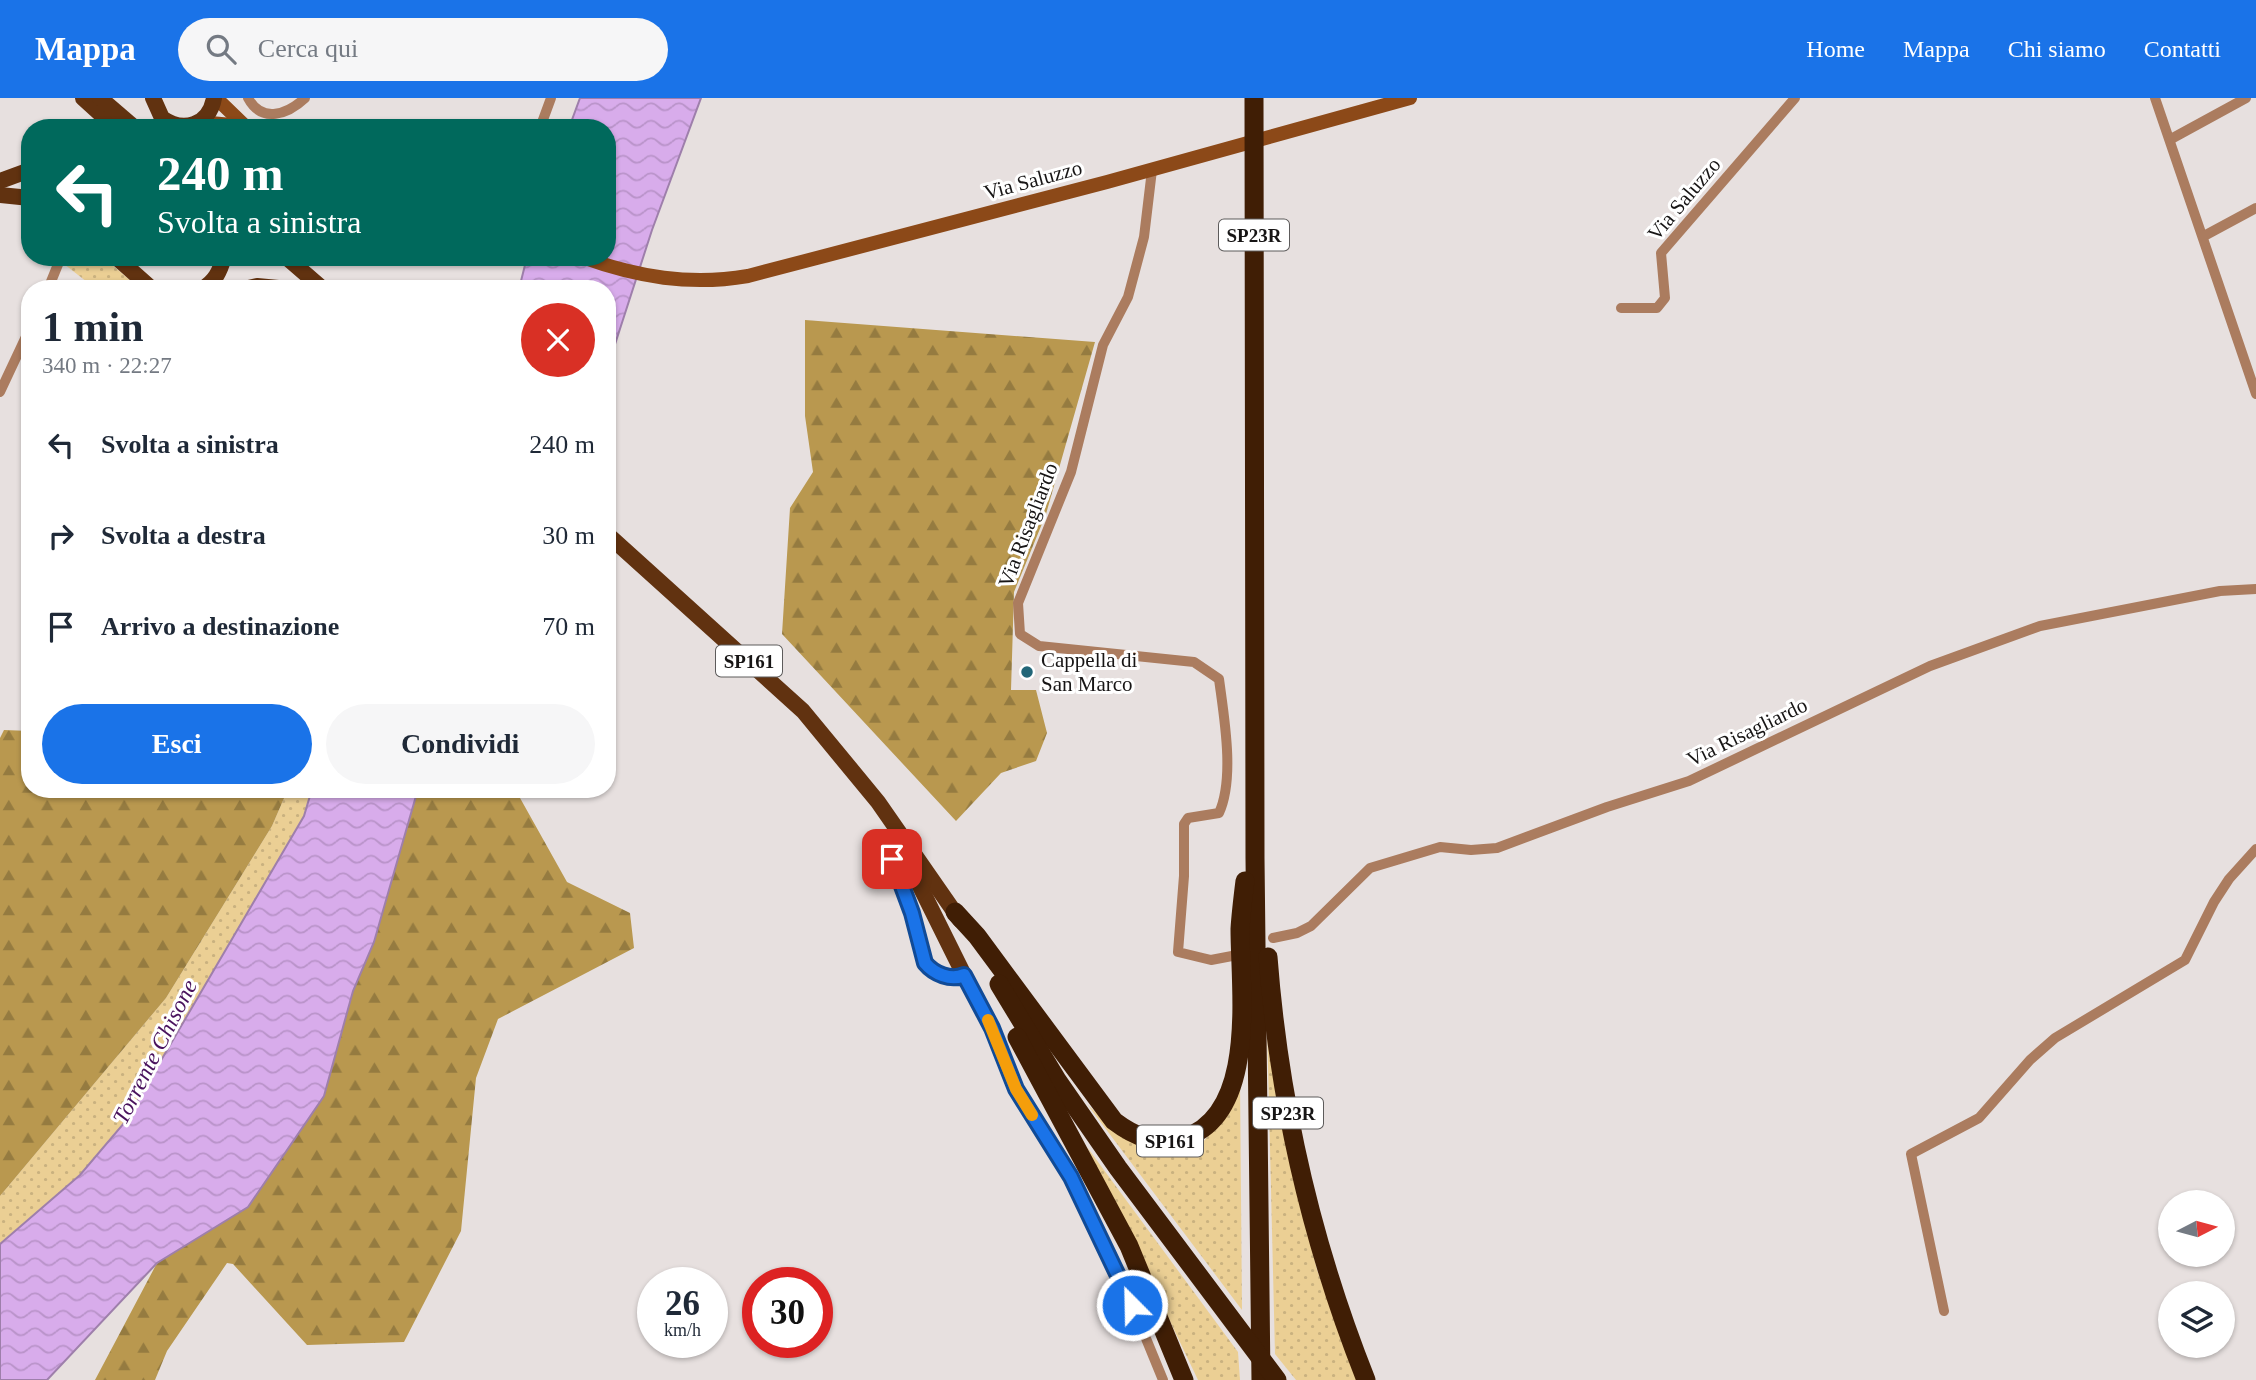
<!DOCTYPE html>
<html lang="it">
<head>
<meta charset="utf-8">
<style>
	body { margin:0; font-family:"Times New Roman",serif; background:#f6f6f7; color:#1f2937; height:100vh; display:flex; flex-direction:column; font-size:26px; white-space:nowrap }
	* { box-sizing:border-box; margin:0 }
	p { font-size:23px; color:#747a83 }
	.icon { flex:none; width:38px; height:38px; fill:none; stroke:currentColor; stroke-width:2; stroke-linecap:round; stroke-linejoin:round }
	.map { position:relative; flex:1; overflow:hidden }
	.sheet { position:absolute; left:21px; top:182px; width:595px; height:518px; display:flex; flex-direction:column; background:#fff; border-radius:28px; box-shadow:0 2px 5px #0004 }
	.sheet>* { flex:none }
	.top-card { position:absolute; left:21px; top:21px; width:595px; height:147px; border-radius:28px; box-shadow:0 2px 5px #0004; background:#00695c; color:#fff; overflow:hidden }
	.needle { width:46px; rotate:84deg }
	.buttons { position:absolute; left:2158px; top:1092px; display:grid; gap:14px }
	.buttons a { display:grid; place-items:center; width:77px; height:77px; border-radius:50%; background:#fff; box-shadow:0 2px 5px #0004; font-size:35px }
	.speed { position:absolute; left:637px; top:1169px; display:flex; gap:14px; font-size:35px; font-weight:700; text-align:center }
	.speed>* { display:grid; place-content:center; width:91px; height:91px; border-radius:50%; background:#fff; box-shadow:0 2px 5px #0004; line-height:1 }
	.speed small { font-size:18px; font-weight:400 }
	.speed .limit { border:10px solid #d22; background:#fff; color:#111 }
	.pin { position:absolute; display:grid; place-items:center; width:60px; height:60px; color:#fff; margin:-30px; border-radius:14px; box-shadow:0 4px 10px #0006 }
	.me { position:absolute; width:77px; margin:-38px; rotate:337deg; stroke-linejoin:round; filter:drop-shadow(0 0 5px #0008) }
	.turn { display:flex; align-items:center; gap:24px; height:147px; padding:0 21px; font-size:32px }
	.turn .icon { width:91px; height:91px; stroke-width:2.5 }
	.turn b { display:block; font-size:49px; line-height:60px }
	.round { display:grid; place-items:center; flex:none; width:74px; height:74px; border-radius:37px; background:#f6f6f7 }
	.headline { display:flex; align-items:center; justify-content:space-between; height:119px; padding:0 21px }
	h1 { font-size:42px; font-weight:700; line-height:52px }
	.primary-button { display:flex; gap:14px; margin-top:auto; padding:14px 21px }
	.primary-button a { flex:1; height:80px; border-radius:42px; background:#1a73e8; color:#fff; font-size:28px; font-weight:700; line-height:80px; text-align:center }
	.primary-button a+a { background:#f6f6f7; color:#1f2937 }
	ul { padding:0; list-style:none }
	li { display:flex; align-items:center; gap:21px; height:91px; padding:0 21px }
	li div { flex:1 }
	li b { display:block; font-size:26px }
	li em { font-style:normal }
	header { display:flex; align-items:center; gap:42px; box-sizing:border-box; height:98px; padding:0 35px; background:#1a73e8; color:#fff }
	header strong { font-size:33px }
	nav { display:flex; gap:38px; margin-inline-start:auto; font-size:24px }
	.search { width:490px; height:63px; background:#f6f6f7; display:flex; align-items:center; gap:18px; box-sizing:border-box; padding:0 24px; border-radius:38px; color:#747a83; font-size:26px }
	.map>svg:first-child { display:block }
	.grass { fill:url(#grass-dots) }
	.forest { fill:url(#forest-firs) }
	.water { fill:url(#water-waves); stroke:#9e7fab; stroke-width:2 }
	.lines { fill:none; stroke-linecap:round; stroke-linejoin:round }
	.street { stroke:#ab7c5f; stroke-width:10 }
	.secondary { stroke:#8c4918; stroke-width:14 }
	.primary { stroke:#613210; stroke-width:16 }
	.highway { stroke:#401e05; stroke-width:19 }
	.route-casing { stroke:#114b97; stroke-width:18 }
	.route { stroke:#1a73e8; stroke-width:12 }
	.slow { stroke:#f59e0b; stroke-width:12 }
	.poi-dot { fill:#226678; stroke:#fff; stroke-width:2.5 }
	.labels { text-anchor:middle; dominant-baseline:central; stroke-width:6; stroke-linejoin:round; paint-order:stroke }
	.shield { fill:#fff; stroke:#5d5b5b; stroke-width:2 }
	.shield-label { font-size:19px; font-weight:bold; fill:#171515 }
	.street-label { font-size:21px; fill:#171515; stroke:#fff }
	.poi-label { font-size:21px; fill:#171515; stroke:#fff; text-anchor:start }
	.water-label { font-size:23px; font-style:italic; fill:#49125d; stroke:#fff }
</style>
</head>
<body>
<header>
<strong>Mappa</strong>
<div class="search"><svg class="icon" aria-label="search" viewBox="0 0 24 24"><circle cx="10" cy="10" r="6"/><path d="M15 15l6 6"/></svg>Cerca qui</div>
<nav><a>Home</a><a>Mappa</a><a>Chi siamo</a><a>Contatti</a></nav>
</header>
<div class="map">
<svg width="2256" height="1282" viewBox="0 0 2256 1282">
	<defs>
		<pattern id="grass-dots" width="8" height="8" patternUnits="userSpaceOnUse" patternTransform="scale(1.75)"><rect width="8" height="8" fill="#ebcf94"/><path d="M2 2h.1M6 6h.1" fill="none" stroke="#c9b17f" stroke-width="1.8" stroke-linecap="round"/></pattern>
		<pattern id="forest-firs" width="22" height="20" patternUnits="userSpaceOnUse" patternTransform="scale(1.75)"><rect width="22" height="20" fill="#b9984f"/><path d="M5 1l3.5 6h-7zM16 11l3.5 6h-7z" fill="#957b40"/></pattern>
		<pattern id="water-waves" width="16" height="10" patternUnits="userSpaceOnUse" patternTransform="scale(1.75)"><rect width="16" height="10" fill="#d8aceb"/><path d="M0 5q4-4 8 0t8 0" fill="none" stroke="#b993c9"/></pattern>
	</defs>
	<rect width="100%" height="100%" fill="#e7e0df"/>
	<g class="grass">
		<polygon points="68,159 103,159 140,191 96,191 64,166"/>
		<polygon points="288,691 312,691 304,718 125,1024 80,1077 0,1146 0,1098 166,900 272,728"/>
		<polygon points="1267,927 1277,1005 1317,1172 1359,1282 1296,1282 1275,1256"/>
		<polygon points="1240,982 1242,1212 1087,1006 1118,1036 1164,1055 1203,1044 1225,1016"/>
		<polygon points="1087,1049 1238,1254 1240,1282 1198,1282"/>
	</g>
	<g class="forest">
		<polygon points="805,222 1095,244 1046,416 1014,494 1011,592 1036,592 1047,635 1036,663 1001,675 956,723 782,536 790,410 813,374 805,318"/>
		<polygon points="4,632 30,633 30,691 288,691 272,728 166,900 0,1098 0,640"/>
		<polygon points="418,691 515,691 567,784 630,815 634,850 498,921 476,980 461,1133 404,1244 307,1247 233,1166 227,1165 167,1253 155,1282 95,1282 157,1165 248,1109 353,893 374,844"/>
	</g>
	<g class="water">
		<polygon points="580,0 701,0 652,132 607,271 607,191 519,191 527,159 607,159 607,30 569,30"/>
		<polygon points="312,691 418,691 374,844 353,893 324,998 248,1109 157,1165 47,1282 0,1282 0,1146 80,1077 125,1024 304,718"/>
	</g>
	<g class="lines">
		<g class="street">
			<path d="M 248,0 C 262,26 288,16 305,0"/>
			<polyline points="2155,0 2256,296"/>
			<polyline points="540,30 551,0"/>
			<polyline points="2171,41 2246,0"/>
			<path d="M 1152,72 L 1144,139 L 1128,199 L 1103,247 L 1071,374 L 1018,505 L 1020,536 L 1039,548 L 1194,564 L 1219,581 C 1224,619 1235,680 1219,715 L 1188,720 L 1184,726 L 1184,778 L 1178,854 L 1211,862 L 1232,858"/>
			<polyline points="2204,138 2256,110"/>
			<polyline points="48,191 61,159"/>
			<polyline points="1621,210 1657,210 1665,200 1661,155 1795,0"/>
			<polyline points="0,294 30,230"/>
			<path d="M 892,761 L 912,815 L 924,865 C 934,876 951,883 964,877 L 992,930 L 1016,991 L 1071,1079 L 1122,1182 L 1163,1282"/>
			<polyline points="1273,840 1297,835 1311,828 1370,770 1440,749 1471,752 1497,750 1607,709 1689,683 1930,568 2040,528 2220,493 2256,491"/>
			<polyline points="1944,1213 1911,1056 1979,1020 2030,962 2055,940 2185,862 2214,804 2229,781 2256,751"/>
		</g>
		<g class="secondary">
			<polyline points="216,0 244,27"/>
			<polyline points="200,24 264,30"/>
			<path d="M 582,159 C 637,179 690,188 748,178 L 1107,84 L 1410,0"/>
		</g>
		<g class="primary">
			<polyline points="83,0 116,30"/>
			<polyline points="100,0 135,30"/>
			<path d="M 153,0 L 162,20 C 183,35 209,28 214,0"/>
			<polyline points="0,83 30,72"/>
			<polyline points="0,97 30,100"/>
			<polyline points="116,159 152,191"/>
			<polyline points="286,159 323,191"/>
			<path d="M 202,191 C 215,184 220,173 224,159"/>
			<polyline points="244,191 257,188 289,191"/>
			<polyline points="607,436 803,613 878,704 960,822"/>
			<polyline points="899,746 964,877"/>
		</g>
		<g class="highway">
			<polyline points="1254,0 1255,760 1261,1282"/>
			<path d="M 955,814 L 977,838 L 1114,1023 C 1135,1039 1157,1048 1184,1040 C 1258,1016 1240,892 1240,831 C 1241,815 1243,799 1245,783"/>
			<path d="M 1268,859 C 1279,1004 1312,1146 1366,1282"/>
			<polyline points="999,886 1057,982 1118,1070 1277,1282"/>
			<polyline points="1017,939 1129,1148 1184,1282"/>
		</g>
	</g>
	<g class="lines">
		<g class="route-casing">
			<path id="route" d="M 892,761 L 912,815 L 925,865 C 934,876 951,883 964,877 L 992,930 L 1016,991 L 1071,1079 L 1132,1207"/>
		</g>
		<use href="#route" class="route"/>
		<polyline class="slow" points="988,922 1016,991 1032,1017"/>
	</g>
	<circle class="poi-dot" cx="1027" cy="574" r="7"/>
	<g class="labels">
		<g class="shield">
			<rect x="1219" y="121.5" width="70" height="31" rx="5"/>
			<rect x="716" y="547.5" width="66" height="31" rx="5"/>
			<rect x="1253" y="999.5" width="70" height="31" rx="5"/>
			<rect x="1137" y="1027.5" width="66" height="31" rx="5"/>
		</g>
		<g class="shield-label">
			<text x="1254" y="137">SP23R</text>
			<text x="749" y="563">SP161</text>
			<text x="1288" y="1015">SP23R</text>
			<text x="1170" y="1043">SP161</text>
		</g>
		<g class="street-label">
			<text transform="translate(1033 82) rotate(-15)">Via Saluzzo</text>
			<text transform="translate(1684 101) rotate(-50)">Via Saluzzo</text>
			<text transform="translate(1028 427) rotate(-69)">Via Risagliardo</text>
			<text transform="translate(1747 634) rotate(-26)">Via Risagliardo</text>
		</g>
		<g class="poi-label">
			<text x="1041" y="562">Cappella di<tspan x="1041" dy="24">San Marco</tspan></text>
		</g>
		<g class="water-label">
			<text transform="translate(155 954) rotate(-63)">Torrente Chisone</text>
		</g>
	</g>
</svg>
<div class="buttons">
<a><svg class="needle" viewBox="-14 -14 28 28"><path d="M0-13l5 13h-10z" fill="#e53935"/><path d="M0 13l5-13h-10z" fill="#747a83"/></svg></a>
<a><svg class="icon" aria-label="layers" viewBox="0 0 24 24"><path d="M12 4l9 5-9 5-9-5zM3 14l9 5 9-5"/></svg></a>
</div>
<div class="speed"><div>26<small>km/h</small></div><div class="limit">30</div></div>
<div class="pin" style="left:892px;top:761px;background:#d93025"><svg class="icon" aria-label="arrive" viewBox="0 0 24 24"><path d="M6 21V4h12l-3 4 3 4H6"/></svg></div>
<svg class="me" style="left:1132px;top:1207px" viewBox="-20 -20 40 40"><circle r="17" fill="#1a73e8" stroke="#fff" stroke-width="3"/><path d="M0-11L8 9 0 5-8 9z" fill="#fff"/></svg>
<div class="top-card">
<div class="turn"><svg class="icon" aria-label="left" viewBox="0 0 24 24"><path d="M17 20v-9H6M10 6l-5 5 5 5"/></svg><div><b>240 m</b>Svolta a sinistra</div></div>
</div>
<section class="sheet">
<div class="headline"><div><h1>1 min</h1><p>340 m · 22:27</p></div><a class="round" style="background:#d93025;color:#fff"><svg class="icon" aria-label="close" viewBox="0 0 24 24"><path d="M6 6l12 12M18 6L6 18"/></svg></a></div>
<ul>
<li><svg class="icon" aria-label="left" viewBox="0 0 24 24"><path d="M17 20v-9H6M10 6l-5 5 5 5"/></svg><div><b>Svolta a sinistra</b></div><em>240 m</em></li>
<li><svg class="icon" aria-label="right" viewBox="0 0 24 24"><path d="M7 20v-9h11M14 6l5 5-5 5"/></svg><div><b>Svolta a destra</b></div><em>30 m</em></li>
<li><svg class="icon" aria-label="arrive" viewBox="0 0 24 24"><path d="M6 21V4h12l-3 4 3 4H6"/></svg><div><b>Arrivo a destinazione</b></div><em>70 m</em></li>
</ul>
<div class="primary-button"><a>Esci</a><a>Condividi</a></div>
</section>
</div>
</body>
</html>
